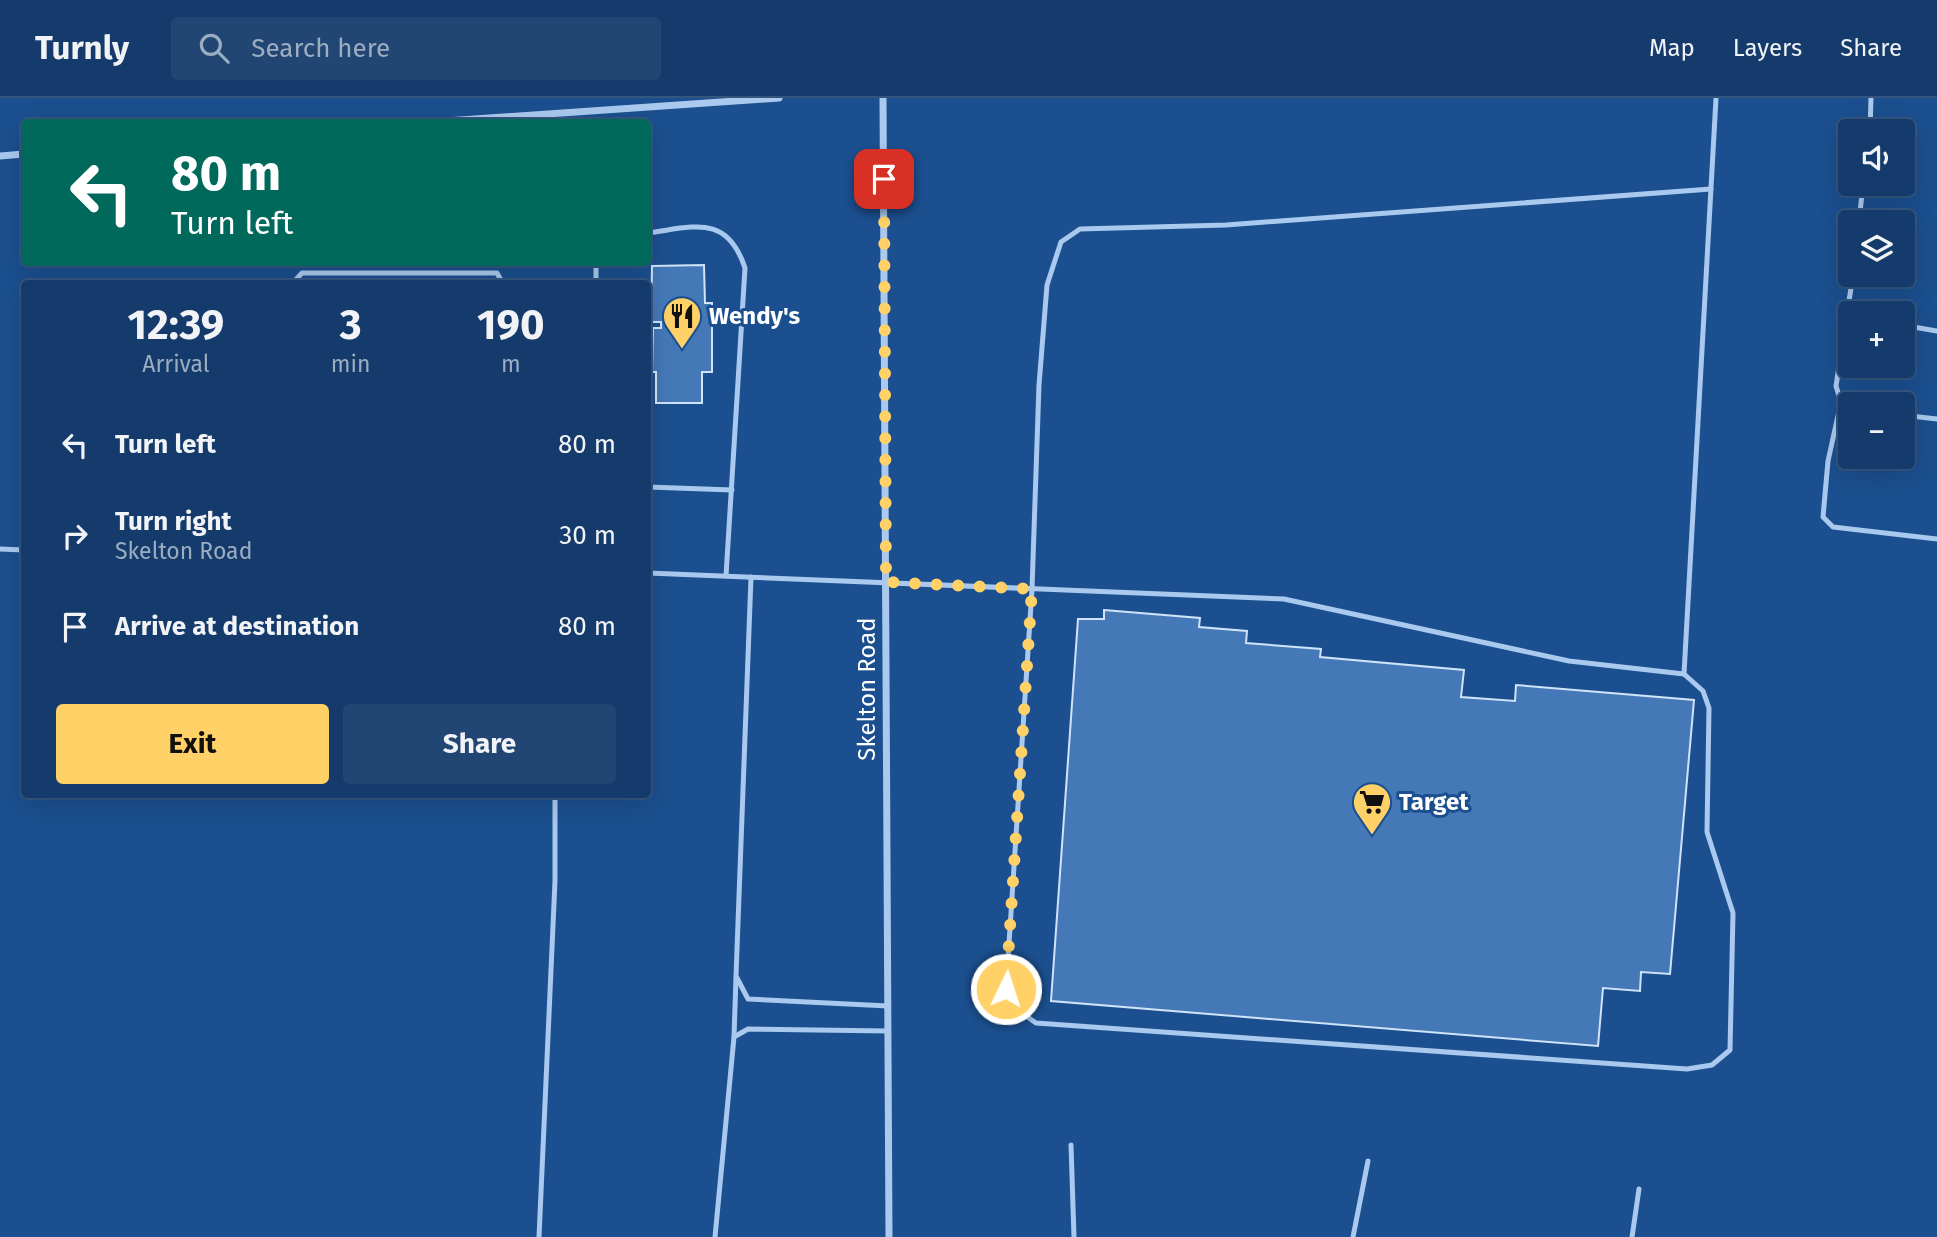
<!DOCTYPE html>
<html lang="en">
<head>
<meta charset="utf-8">
<style>
	body { margin:0; font-family:"Fira Sans",sans-serif; background:#214673; color:#f1f3f6; height:100vh; display:flex; flex-direction:column; font-size:26px; white-space:nowrap }
	* { box-sizing:border-box; margin:0 }
	p { font-size:23px; color:#9dadc1 }
	.icon { flex:none; width:38px; height:38px; fill:none; stroke:currentColor; stroke-width:2; stroke-linecap:round; stroke-linejoin:round }
	.map { position:relative; flex:1; overflow:hidden }
	.sheet { position:absolute; left:21px; top:182px; width:630px; height:518px; display:flex; flex-direction:column; background:#143b6b; border-radius:7px; box-shadow:0 7px 28px #0002,0 0 0 2px #33557e }
	.sheet>* { flex:none }
	.hud { position:absolute; left:21px; top:21px; width:630px; height:147px; border-radius:7px; box-shadow:0 7px 28px #0002,0 0 0 2px #33557e; background:#00695c; color:#fff; overflow:hidden }
	.controls { position:absolute; left:1838px; top:21px; display:grid; gap:14px }
	.controls a { display:grid; place-items:center; width:77px; height:77px; border-radius:7px; background:#143b6b; box-shadow:0 7px 28px #0002,0 0 0 2px #33557e; font-size:35px }
	.pin { position:absolute; display:grid; place-items:center; width:60px; height:60px; color:#fff; margin:-30px; border-radius:14px; box-shadow:0 4px 10px #0006 }
	.me { position:absolute; width:77px; margin:-38px; rotate:4deg; stroke-linejoin:round; filter:drop-shadow(0 0 5px #0008) }
	.turn { display:flex; align-items:center; gap:24px; height:147px; padding:0 35px; font-size:32px }
	.turn .icon { width:91px; height:91px; stroke-width:2.5 }
	.turn b { display:block; font-size:49px; line-height:60px }
	.eta { display:flex; justify-content:space-evenly; align-items:center; height:119px; text-align:center }
	.eta b { font-size:42px; font-weight:700; line-height:49px }
	.button { display:flex; gap:14px; margin-top:auto; padding:14px 35px }
	.button a { flex:1; height:80px; border-radius:7px; background:#ffd166; color:#111; font-size:28px; font-weight:700; line-height:80px; text-align:center }
	.button a+a { background:#214673; color:#f1f3f6 }
	ul { padding:0; list-style:none }
	li { display:flex; align-items:center; gap:21px; height:91px; padding:0 35px }
	li div { flex:1 }
	li b { display:block; font-size:26px }
	li em { font-style:normal }
	header { display:flex; align-items:center; gap:42px; box-sizing:border-box; height:98px; padding:0 35px; background:#143b6b; border-bottom:2px solid #33557e }
	header strong { font-size:33px }
	nav { display:flex; gap:38px; margin-inline-start:auto; font-size:24px }
	.search { width:490px; height:63px; background:#214673; display:flex; align-items:center; gap:18px; box-sizing:border-box; padding:0 24px; border-radius:7px; color:#9dadc1; font-size:26px }
	.map>svg:first-child { display:block }
	.building { fill:#4478b7; stroke:#cfe3fa; stroke-width:2 }
	.lines { fill:none; stroke-linecap:round; stroke-linejoin:round }
	.lane { stroke:#a9c9ee; stroke-width:5 }
	.street { stroke:#a9c9ee; stroke-width:7 }
	.route { stroke:#ffd166; stroke-width:12; stroke-dasharray:0 21.6 }
	.labels { text-anchor:middle; dominant-baseline:central; stroke-width:6; stroke-linejoin:round; paint-order:stroke }
	.poi-label { font-size:24px; font-weight:bold; fill:#fff; stroke:#1b4f8f; text-anchor:start }
	.street-label { font-size:24px; fill:#fff; stroke:#1b4f8f }
</style>
</head>
<body>
<header>
<strong>Turnly</strong>
<div class="search"><svg class="icon" aria-label="search" viewBox="0 0 24 24"><circle cx="10" cy="10" r="6"/><path d="M15 15l6 6"/></svg>Search here</div>
<nav><a>Map</a><a>Layers</a><a>Share</a></nav>
</header>
<div class="map">
<svg width="1937" height="1139" viewBox="0 0 1937 1139">
	<rect width="100%" height="100%" fill="#1b4f8f"/>
	<g class="building">
		<polygon points="704,167 705,205 712,205 712,274 702,274 702,305 656,305 656,274 652,274 653,230 661,230 661,224 651,224 652,168"/>
		<polygon points="1104,512 1200,520 1199,529 1247,533 1246,545 1321,551 1320,559 1464,572 1461,599 1515,603 1516,587 1694,602 1670,876 1641,874 1640,893 1603,890 1598,948 1051,903 1078,521 1104,521"/>
	</g>
	<g class="lines">
		<g class="lane">
			<polyline points="1870,33 1871,0"/>
			<polyline points="1859,124 1863,86"/>
			<path d="M 648,135 C 693,129 727,115 745,170 L 726,478"/>
			<polyline points="292,186 302,175 497,175 503,186"/>
			<polyline points="596,186 596,164"/>
			<polyline points="1902,227 1937,233"/>
			<polyline points="1841,304 1828,363 1823,419 1833,429 1937,441"/>
			<polyline points="1850,308 1841,304 1836,288 1853,177"/>
			<polyline points="1902,317 1937,321"/>
			<polyline points="648,389 732,392"/>
			<polyline points="0,451 24,452"/>
			<polyline points="648,475 1284,501 1569,563 1684,576 1716,0"/>
			<polyline points="751,479 736,878 748,901 888,908"/>
			<polyline points="1684,576 1703,593 1709,610 1707,734 1733,815 1730,952 1712,967 1687,971 1036,925 1016,911 1006,892 1032,491 1039,287 1047,187 1061,144 1080,131 1226,127 1711,91"/>
			<polyline points="734,939 736,879"/>
			<polyline points="1071,1047 1074,1139"/>
			<polyline points="539,1139 555,783 555,696"/>
			<polyline points="715,1139 734,939 748,931 888,933"/>
			<polyline points="1353,1139 1368,1063"/>
			<polyline points="1632,1139 1639,1091"/>
		</g>
		<g class="street">
			<polyline points="883,0 889,1139"/>
			<polyline points="432,24 779,0"/>
			<polyline points="0,58 24,56"/>
		</g>
	</g>
	<g class="lines">
		<polyline class="route" points="884,81 886,484 1032,491 1006,891"/>
	</g>
	<defs>
		<g id="restaurant-pin" transform="scale(2.0125)"><path d="M0 17L-7.5 6A9.5 9.5 0 1 1 7.5 6Z" fill="#ffd166" stroke="#1b4f8f"/><path d="M-5-6h1v4h1v-4h1v4h1v-4h1v5L-1.5 .5V6h-2V.5L-5-1ZM5-6V6H3V1.5H1.5Q1.5-4 5-6Z" fill="#111"/></g>
		<g id="supermarket-pin" transform="scale(2.0125)"><path d="M0 17L-7.5 6A9.5 9.5 0 1 1 7.5 6Z" fill="#ffd166" stroke="#1b4f8f"/><path d="M-6-5.5h2.5l.6 2H6L4.5 2H-2.5L-4.4-4H-6ZM-1.5 3.2a1.3 1.3 0 1 0 .1 0ZM3 3.2a1.3 1.3 0 1 0 .1 0Z" fill="#111"/></g>
	</defs>
	<g fill-rule="evenodd">
		<use href="#restaurant-pin" x="682" y="218"/>
		<use href="#supermarket-pin" x="1372" y="704"/>
	</g>
	<g class="labels">
		<g class="poi-label">
			<text x="709" y="218">Wendy's</text>
			<text x="1399" y="704">Target</text>
		</g>
		<g class="street-label">
			<text transform="translate(867 591) rotate(-90)">Skelton Road</text>
		</g>
	</g>
</svg>
<div class="controls">
<a><svg class="icon" aria-label="sound" viewBox="0 0 24 24"><path d="M4 9h4l5-4v14l-5-4H4zM17 9q2 3 0 6"/></svg></a>
<a><svg class="icon" aria-label="layers" viewBox="0 0 24 24"><path d="M12 4l9 5-9 5-9-5zM3 14l9 5 9-5"/></svg></a>
<a>+</a>
<a>−</a>
</div>
<div class="pin" style="left:884px;top:81px;background:#d93025"><svg class="icon" aria-label="arrive" viewBox="0 0 24 24"><path d="M6 21V4h12l-3 4 3 4H6"/></svg></div>
<svg class="me" style="left:1006px;top:891px" viewBox="-20 -20 40 40"><circle r="17" fill="#ffd166" stroke="#fff" stroke-width="3"/><path d="M0-11L8 9 0 5-8 9z" fill="#fff"/></svg>
<div class="hud">
<div class="turn"><svg class="icon" aria-label="left" viewBox="0 0 24 24"><path d="M17 20v-9H6M10 6l-5 5 5 5"/></svg><div><b>80 m</b>Turn left</div></div>
</div>
<section class="sheet">
<div class="eta">
<div><b>12:39</b><p>Arrival</p></div>
<div><b>3</b><p>min</p></div>
<div><b>190</b><p>m</p></div>
</div>
<ul>
<li><svg class="icon" aria-label="left" viewBox="0 0 24 24"><path d="M17 20v-9H6M10 6l-5 5 5 5"/></svg><div><b>Turn left</b></div><em>80 m</em></li>
<li><svg class="icon" aria-label="right" viewBox="0 0 24 24"><path d="M7 20v-9h11M14 6l5 5-5 5"/></svg><div><b>Turn right</b><p>Skelton Road</p></div><em>30 m</em></li>
<li><svg class="icon" aria-label="arrive" viewBox="0 0 24 24"><path d="M6 21V4h12l-3 4 3 4H6"/></svg><div><b>Arrive at destination</b></div><em>80 m</em></li>
</ul>
<div class="button"><a>Exit</a><a>Share</a></div>
</section>
</div>
</body>
</html>
